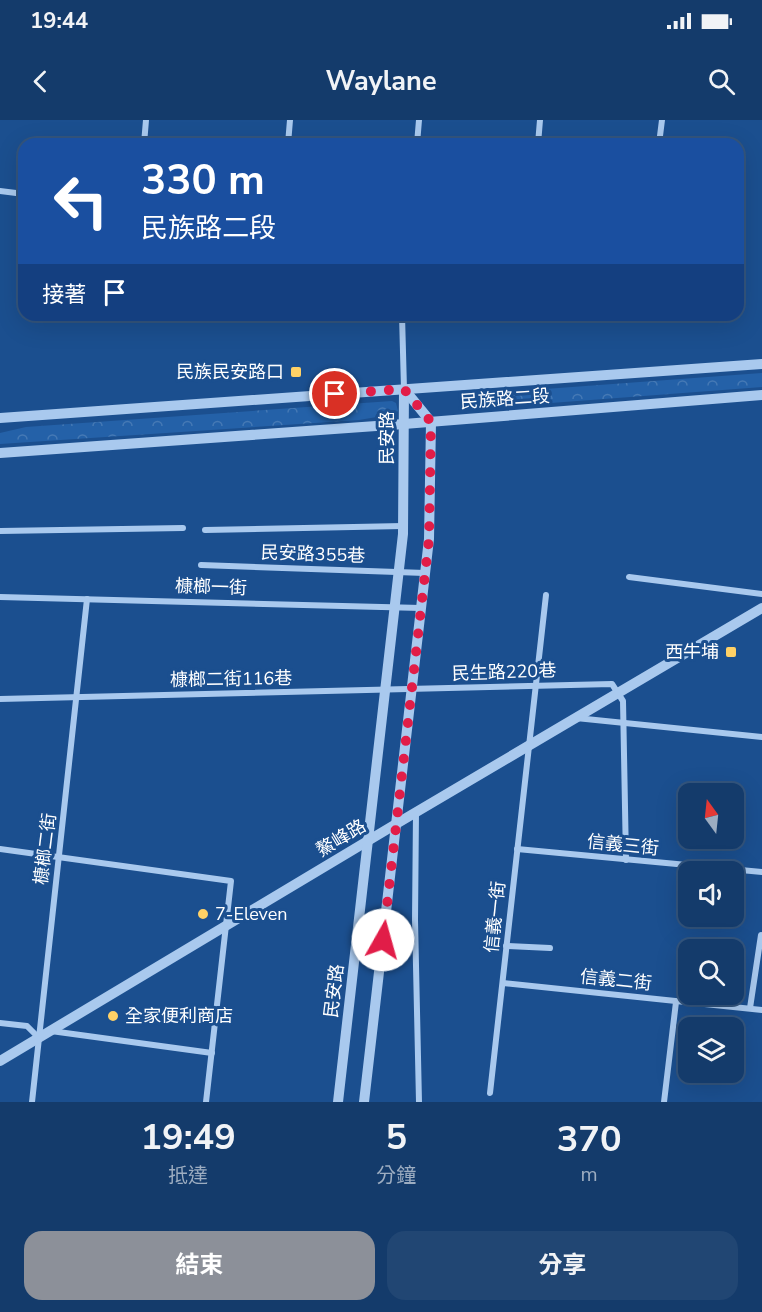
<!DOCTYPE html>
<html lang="zh-TW">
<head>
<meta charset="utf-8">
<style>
	body { margin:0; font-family:"Nunito Sans","Noto Sans TC",sans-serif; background:#214673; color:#f1f3f6; height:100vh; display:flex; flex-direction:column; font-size:22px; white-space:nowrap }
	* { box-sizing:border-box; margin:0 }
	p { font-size:20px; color:#9dadc1 }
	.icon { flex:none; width:33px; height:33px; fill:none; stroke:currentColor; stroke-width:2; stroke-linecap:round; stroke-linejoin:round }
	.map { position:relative; height:982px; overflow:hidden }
	.details { display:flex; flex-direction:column; background:#143b6b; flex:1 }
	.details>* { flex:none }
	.top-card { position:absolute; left:18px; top:18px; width:726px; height:183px; border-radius:18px; box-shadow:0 6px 24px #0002,0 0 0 2px #33557e; background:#1a4fa0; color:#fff; overflow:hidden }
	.needle { width:39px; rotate:345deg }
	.controls { position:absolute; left:678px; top:663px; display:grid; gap:12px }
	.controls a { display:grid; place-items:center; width:66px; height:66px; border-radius:12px; background:#143b6b; box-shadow:0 6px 24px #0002,0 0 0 2px #33557e; font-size:30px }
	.pin { position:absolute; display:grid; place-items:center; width:51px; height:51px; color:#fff; margin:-26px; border:3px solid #fff; border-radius:50%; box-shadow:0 2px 6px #0007 }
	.me { position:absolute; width:66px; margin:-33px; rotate:7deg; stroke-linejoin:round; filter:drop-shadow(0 0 4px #0008) }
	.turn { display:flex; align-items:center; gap:21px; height:126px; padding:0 24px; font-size:27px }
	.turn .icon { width:78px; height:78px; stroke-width:2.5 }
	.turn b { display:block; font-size:42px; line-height:51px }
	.then { display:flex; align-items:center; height:57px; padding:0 24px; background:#0003; gap:12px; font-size:22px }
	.eta { display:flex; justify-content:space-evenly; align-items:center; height:102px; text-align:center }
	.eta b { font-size:36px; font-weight:700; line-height:42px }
	.action { display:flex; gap:12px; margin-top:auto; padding:12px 24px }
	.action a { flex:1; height:69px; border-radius:18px; background:#8c9099; color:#fff; font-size:24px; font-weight:700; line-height:69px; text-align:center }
	.action a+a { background:#214673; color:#f1f3f6 }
	.status { display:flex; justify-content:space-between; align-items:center; height:42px; padding:0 30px; background:#143b6b; direction:ltr }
	.status svg { height:16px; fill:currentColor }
	header { display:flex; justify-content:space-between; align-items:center; height:78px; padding:0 24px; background:#143b6b; font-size:27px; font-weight:700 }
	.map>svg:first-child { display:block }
	.forest { fill:url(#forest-crowns) }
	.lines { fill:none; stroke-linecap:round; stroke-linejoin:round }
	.minor { stroke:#a9c9ee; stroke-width:6 }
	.tertiary { stroke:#a9c9ee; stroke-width:10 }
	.route { stroke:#e11d48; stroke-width:10; stroke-dasharray:0 18 }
	.poi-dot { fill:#ffd166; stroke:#1b4f8f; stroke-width:2 }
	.labels { text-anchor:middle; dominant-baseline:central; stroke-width:6; stroke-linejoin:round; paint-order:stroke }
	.poi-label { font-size:18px; fill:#fff; stroke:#1b4f8f; text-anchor:end }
	.street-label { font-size:18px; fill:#fff; stroke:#1b4f8f }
</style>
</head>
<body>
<div class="status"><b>19:44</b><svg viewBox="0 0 49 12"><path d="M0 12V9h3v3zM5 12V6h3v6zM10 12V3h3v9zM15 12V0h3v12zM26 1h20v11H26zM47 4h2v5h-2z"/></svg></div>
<header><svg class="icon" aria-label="back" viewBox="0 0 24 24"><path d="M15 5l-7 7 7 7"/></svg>Waylane<svg class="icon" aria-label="search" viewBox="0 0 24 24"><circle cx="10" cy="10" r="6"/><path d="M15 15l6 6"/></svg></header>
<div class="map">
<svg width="762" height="982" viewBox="0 0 762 982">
	<defs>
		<pattern id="forest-crowns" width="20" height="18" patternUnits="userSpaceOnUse" patternTransform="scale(1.5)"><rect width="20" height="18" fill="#2461a8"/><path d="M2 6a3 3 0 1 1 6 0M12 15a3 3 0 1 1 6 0" fill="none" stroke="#4579b5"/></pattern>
	</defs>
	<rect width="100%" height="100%" fill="#1b4f8f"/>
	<g class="forest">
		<polygon points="762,253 762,267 473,289 468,288 463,284 463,279 469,275 479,274"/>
		<polygon points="392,281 396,283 398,291 394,294 359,300 0,324 0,313 26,307"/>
	</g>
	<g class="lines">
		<g class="minor">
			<polyline points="144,24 146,0"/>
			<polyline points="288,24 290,0"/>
			<polyline points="417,24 419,0"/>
			<polyline points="538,24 540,0"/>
			<polyline points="659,24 662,0"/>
			<polyline points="0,71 24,74"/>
			<polyline points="402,195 404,269"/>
			<polyline points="205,410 403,406"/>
			<polyline points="0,411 183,408"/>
			<polyline points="201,445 425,453"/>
			<polyline points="629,457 762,474"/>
			<polyline points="0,477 421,488"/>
			<polyline points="0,579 612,564 623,581 626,740"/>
			<polyline points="576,598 762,617"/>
			<polyline points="416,692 415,800 419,982"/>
			<polyline points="0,729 231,761 206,982"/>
			<polyline points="517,729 762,752"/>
			<polyline points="506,826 550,828"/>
			<polyline points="503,863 762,890"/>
			<polyline points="750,888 761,815"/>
			<polyline points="0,903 27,906 39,918"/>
			<polyline points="51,911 212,933"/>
			<polyline points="490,973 546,475"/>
			<polyline points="32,982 87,479"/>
			<polyline points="664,982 676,882"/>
		</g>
		<g class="tertiary">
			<polyline points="0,298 762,244"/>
			<polyline points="0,333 404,304 762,275"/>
			<polyline points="0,941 396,704 762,488"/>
			<polyline points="338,982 403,414 404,269"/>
			<polyline points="364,982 429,419 431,302 404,269"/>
		</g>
	</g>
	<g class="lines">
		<polyline class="route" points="335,274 404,269 431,302 429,419 383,820"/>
	</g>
	<g class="poi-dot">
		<rect x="290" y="246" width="12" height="12" rx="3"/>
		<rect x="725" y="526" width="12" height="12" rx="3"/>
		<circle cx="203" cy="794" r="6"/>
		<circle cx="113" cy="896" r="6"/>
	</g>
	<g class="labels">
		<g class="poi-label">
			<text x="284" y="252">民族民安路口</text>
			<text x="719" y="532">西牛埔</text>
			<text x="215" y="794" text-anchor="start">7-Eleven</text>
			<text x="125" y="896" text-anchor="start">全家便利商店</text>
		</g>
		<g class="street-label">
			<text transform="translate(505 279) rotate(-4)">民族路二段</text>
			<text transform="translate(387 318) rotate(-90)">民安路</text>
			<text transform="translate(313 434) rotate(2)">民安路355巷</text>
			<text transform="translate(211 467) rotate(2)">槺榔一街</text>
			<text transform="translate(504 552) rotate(-2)">民生路220巷</text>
			<text transform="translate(231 559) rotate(-1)">槺榔二街116巷</text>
			<text transform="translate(341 718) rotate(-31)">鰲峰路</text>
			<text transform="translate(623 725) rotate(6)">信義三街</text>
			<text transform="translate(45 729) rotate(-83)">槺榔二街</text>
			<text transform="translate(495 797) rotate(-84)">信義一街</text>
			<text transform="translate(616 860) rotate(6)">信義二街</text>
			<text transform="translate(334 871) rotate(-83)">民安路</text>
		</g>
	</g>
</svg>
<div class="controls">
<a><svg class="needle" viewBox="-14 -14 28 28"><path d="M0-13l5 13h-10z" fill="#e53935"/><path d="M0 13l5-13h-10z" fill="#9dadc1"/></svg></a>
<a><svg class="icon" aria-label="sound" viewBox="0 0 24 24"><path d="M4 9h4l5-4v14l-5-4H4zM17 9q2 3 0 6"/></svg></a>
<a><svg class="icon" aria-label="search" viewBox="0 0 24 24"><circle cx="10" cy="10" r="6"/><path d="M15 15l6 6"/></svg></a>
<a><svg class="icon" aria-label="layers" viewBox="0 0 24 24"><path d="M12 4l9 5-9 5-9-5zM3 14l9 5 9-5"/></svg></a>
</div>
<div class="pin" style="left:335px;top:274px;background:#d93025"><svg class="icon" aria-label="arrive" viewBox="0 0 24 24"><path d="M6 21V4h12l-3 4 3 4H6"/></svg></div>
<svg class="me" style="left:383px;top:820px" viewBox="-20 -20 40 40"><circle r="19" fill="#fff"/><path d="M0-13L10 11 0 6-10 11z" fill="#e11d48"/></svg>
<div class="top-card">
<div class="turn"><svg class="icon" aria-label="left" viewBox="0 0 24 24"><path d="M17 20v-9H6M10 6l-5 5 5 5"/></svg><div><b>330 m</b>民族路二段</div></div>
<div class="then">接著<svg class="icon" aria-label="arrive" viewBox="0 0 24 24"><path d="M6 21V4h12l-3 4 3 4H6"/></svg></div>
</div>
</div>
<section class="details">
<div class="eta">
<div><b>19:49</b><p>抵達</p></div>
<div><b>5</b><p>分鐘</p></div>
<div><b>370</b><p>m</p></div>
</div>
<div class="action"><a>結束</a><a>分享</a></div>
</section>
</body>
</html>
